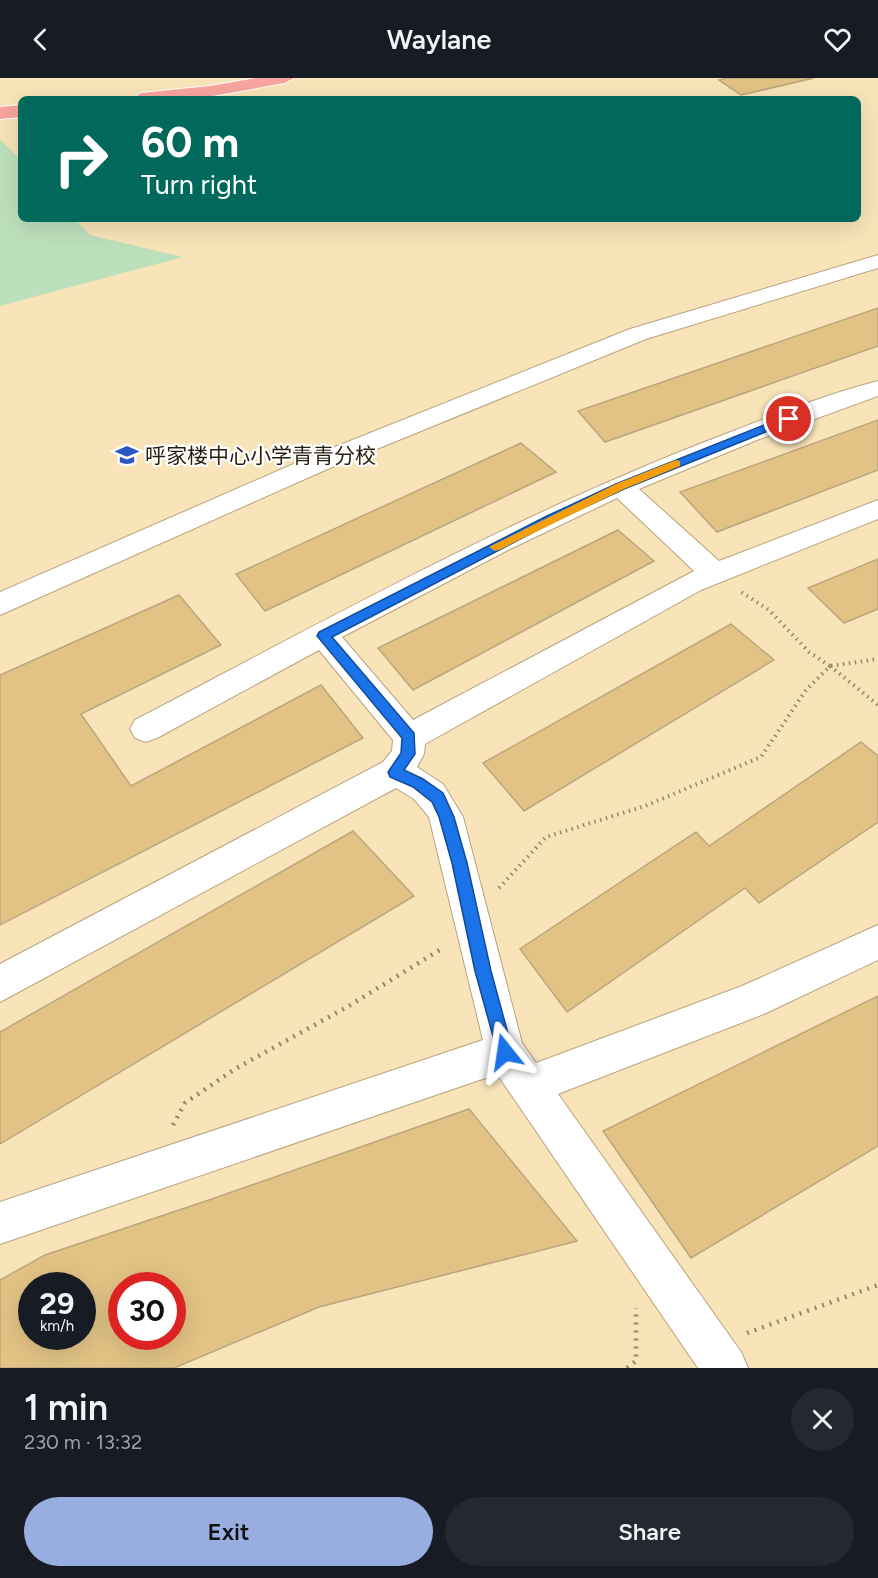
<!DOCTYPE html>
<html lang="en">
<head>
<meta charset="utf-8">
<style>
	body { margin:0; font-family:Figtree,"Noto Sans SC",sans-serif; background:#242831; color:#f1f3f6; height:100vh; display:flex; flex-direction:column; font-size:22px; white-space:nowrap }
	* { box-sizing:border-box; margin:0 }
	p { font-size:20px; color:#9ea1a6 }
	.icon { flex:none; width:33px; height:33px; fill:none; stroke:currentColor; stroke-width:2; stroke-linecap:round; stroke-linejoin:round }
	.map { position:relative; height:1290px; overflow:hidden }
	.panel { display:flex; flex-direction:column; background:#171b24; flex:1 }
	.panel>* { flex:none }
	.top-card { position:absolute; left:18px; top:18px; width:843px; height:126px; border-radius:9px; box-shadow:0 6px 24px #0002; background:#00695c; color:#fff; overflow:hidden }
	.speed { position:absolute; left:18px; top:1194px; display:flex; gap:12px; font-size:30px; font-weight:700; text-align:center }
	.speed>* { display:grid; place-content:center; width:78px; height:78px; border-radius:50%; background:#171b24; box-shadow:0 6px 24px #0002; line-height:1 }
	.speed small { font-size:15px; font-weight:400 }
	.speed .limit { border:9px solid #d22; background:#fff; color:#111 }
	.pin { position:absolute; display:grid; place-items:center; width:51px; height:51px; color:#fff; margin:-26px; border:3px solid #fff; border-radius:50%; box-shadow:0 2px 6px #0007 }
	.me { position:absolute; width:66px; margin:-33px; rotate:345deg; stroke-linejoin:round; filter:drop-shadow(0 0 4px #0008) }
	.turn { display:flex; align-items:center; gap:21px; height:126px; padding:0 24px; font-size:27px }
	.turn .icon { width:78px; height:78px; stroke-width:2.5 }
	.turn b { display:block; font-size:42px; line-height:51px }
	.round { display:grid; place-items:center; flex:none; width:63px; height:63px; border-radius:32px; background:#242831 }
	.head { display:flex; align-items:center; justify-content:space-between; height:102px; padding:0 24px }
	h1 { font-size:36px; font-weight:600; line-height:45px }
	.action { display:flex; gap:12px; margin-top:auto; padding:12px 24px }
	.action a { flex:1; height:69px; border-radius:36px; background:#98ade0; color:#111; font-size:24px; font-weight:600; line-height:69px; text-align:center }
	.action a+a { background:#242831; color:#f1f3f6 }
	header { display:flex; justify-content:space-between; align-items:center; height:78px; padding:0 24px; background:#171b24; font-size:27px; font-weight:600 }
	.map>svg:first-child { display:block }
	.green { fill:#bde0bc }
	.building { fill:#e2c385; stroke:#baa67d; stroke-width:1.5; fill-rule:evenodd }
	.lines { fill:none; stroke-linecap:round; stroke-linejoin:round }
	.minor-casing { stroke:#b8a37a; stroke-width:2 }
	.motorway-casing { stroke:#fff; stroke-width:2 }
	.path-far1 { stroke:#958668; stroke-width:4; stroke-dasharray:1.5 4.5; stroke-linecap:butt }
	.path { stroke:#958668; stroke-width:4.5; stroke-dasharray:2 6; stroke-linecap:butt }
	.minor { fill:#fff; fill-rule:evenodd }
	.motorway { fill:#f8a59f; fill-rule:evenodd }
	.route { fill:#1a73e8; stroke:#114b97; stroke-width:1.5 }
	.slow { fill:#f59e0b }
	.labels { text-anchor:middle; dominant-baseline:central; stroke-width:4.5; stroke-linejoin:round; paint-order:stroke }
	.poi-label { font-size:21px; fill:#251d0d; stroke:#fff; text-anchor:start }
</style>
</head>
<body>
<header><svg class="icon" aria-label="back" viewBox="0 0 24 24"><path d="M15 5l-7 7 7 7"/></svg>Waylane<svg class="icon" aria-label="heart" viewBox="0 0 24 24"><path d="M12 20l-8-8c-3-5 5-10 8-4 3-6 11-1 8 4z"/></svg></header>
<div class="map">
<svg width="878" height="1290" viewBox="0 0 878 1290">
	<rect width="100%" height="100%" fill="#f9e4b9"/>
	<polygon class="green" points="0,61 21,83 21,141 75,141 90,157 183,179 0,228"/>
	<g class="building">
		<polygon points="727,0 814,0 741,17 719,2"/>
		<polygon points="878,230 878,268 605,364 578,333"/>
		<polygon points="878,342 878,392 717,454 680,414"/>
		<polygon points="521,365 556,394 265,533 236,496"/>
		<polygon points="618,452 654,483 413,612 378,570"/>
		<polygon points="878,481 878,531 844,545 808,510"/>
		<polygon points="179,517 221,567 81,636 131,708 321,607 363,660 0,847 0,597"/>
		<polygon points="731,546 774,582 524,733 483,685"/>
		<polygon points="861,664 878,678 878,744 759,825 745,810 567,934 520,871 696,754 709,768"/>
		<polygon points="353,753 414,818 0,1066 0,954"/>
		<polygon points="878,918 878,1068 691,1180 603,1053"/>
		<path d="M 469,1031 L 577,1163 L 319,1229 L 174,1290 L 0,1290 L 0,1202 L 45,1177 L 209,1122 ZM 32,1208 L 82,1208 L 82,1258 L 32,1258 ZM 122,1208 L 172,1208 L 172,1258 L 122,1258 Z"/>
	</g>
	<g class="lines">
		<g class="minor-casing">
			<g id="minor">
				<polygon points="878,177 878,190 646,261 323,393 0,537 0,514 305,381 630,251"/>
				<path d="M 878,303 L 878,318 L 757,362 L 639,411 L 719,483 L 878,422 L 878,441 L 701,512 L 425,666 L 424,676 L 417,689 L 443,706 L 463,739 L 522,965 L 536,985 L 742,908 L 878,847 L 878,882 L 764,936 L 558,1016 L 741,1274 L 748,1290 L 698,1290 L 497,996 L 0,1166 L 0,1124 L 483,962 L 429,739 L 414,721 L 396,710 L 0,924 L 0,886 L 383,684 L 392,673 L 393,662 L 319,572 L 157,660 L 146,664 L 135,660 L 130,651 L 135,642 C 330,540 522,433 728,355 C 777,336 827,316 878,303 ZM 617,420 L 694,493 L 413,642 L 342,559 L 508,472 Z"/>
			</g>
		</g>
		<g class="motorway-casing">
			<g id="motorway">
				<polygon points="256,0 294,0 285,5 196,21 132,21 141,15 210,8"/>
				<polygon points="21,27 21,39 0,41 0,29"/>
			</g>
		</g>
		<g class="path-far1">
			<polyline points="830,588 878,627"/>
			<polyline points="831,588 878,581"/>
			<polyline points="499,810 546,759 645,728 761,679 806,612 830,588 809,574 769,532 741,514"/>
		</g>
		<g class="path">
			<polyline points="173,1047 185,1025 235,991 347,929 443,870"/>
			<polyline points="747,1255 878,1207"/>
			<polyline points="627,1290 636,1283 636,1230"/>
		</g>
		<use href="#minor" class="minor"/>
		<use href="#motorway" class="motorway"/>
	</g>
	<polygon class="route" points="789,337 794,341 793,343 624,411 555,443 332,559 414,655 415,676 404,692 423,701 443,715 454,739 467,785 491,893 513,974 511,980 505,983 499,980 475,893 452,785 439,739 432,724 413,709 390,699 388,694 401,675 402,660 317,558 319,554 547,438 616,406"/>
	<polygon class="slow" points="676,382 680,383 680,388 624,411 499,472 495,473 489,469 616,406"/>
	<defs>
		<g id="school-bare" transform="scale(1.8)"><path d="M0-5L7-2L0 1L-7-2ZM-4 1L0 2.5L4 1V4Q0 6-4 4Z" fill="#2b57c5" stroke="#fff" stroke-width="2.5" paint-order="stroke"/></g>
	</defs>
	<g fill-rule="evenodd">
		<use href="#school-bare" x="127" y="377"/>
	</g>
	<g class="labels">
		<g class="poi-label">
			<text x="145" y="377">呼家楼中心小学青青分校</text>
		</g>
	</g>
</svg>
<div class="speed"><div>29<small>km/h</small></div><div class="limit">30</div></div>
<div class="pin" style="left:789px;top:341px;background:#d93025"><svg class="icon" aria-label="arrive" viewBox="0 0 24 24"><path d="M6 21V4h12l-3 4 3 4H6"/></svg></div>
<svg class="me" style="left:505px;top:974px" viewBox="-20 -20 40 40"><path d="M0-17L14 15 0 8-14 15z" fill="#1a73e8" stroke="#fff" stroke-width="4"/></svg>
<div class="top-card">
<div class="turn"><svg class="icon" aria-label="right" viewBox="0 0 24 24"><path d="M7 20v-9h11M14 6l5 5-5 5"/></svg><div><b>60 m</b>Turn right</div></div>
</div>
</div>
<section class="panel">
<div class="head"><div><h1>1 min</h1><p>230 m · 13:32</p></div><a class="round"><svg class="icon" aria-label="close" viewBox="0 0 24 24"><path d="M6 6l12 12M18 6L6 18"/></svg></a></div>
<div class="action"><a>Exit</a><a>Share</a></div>
</section>
</body>
</html>
